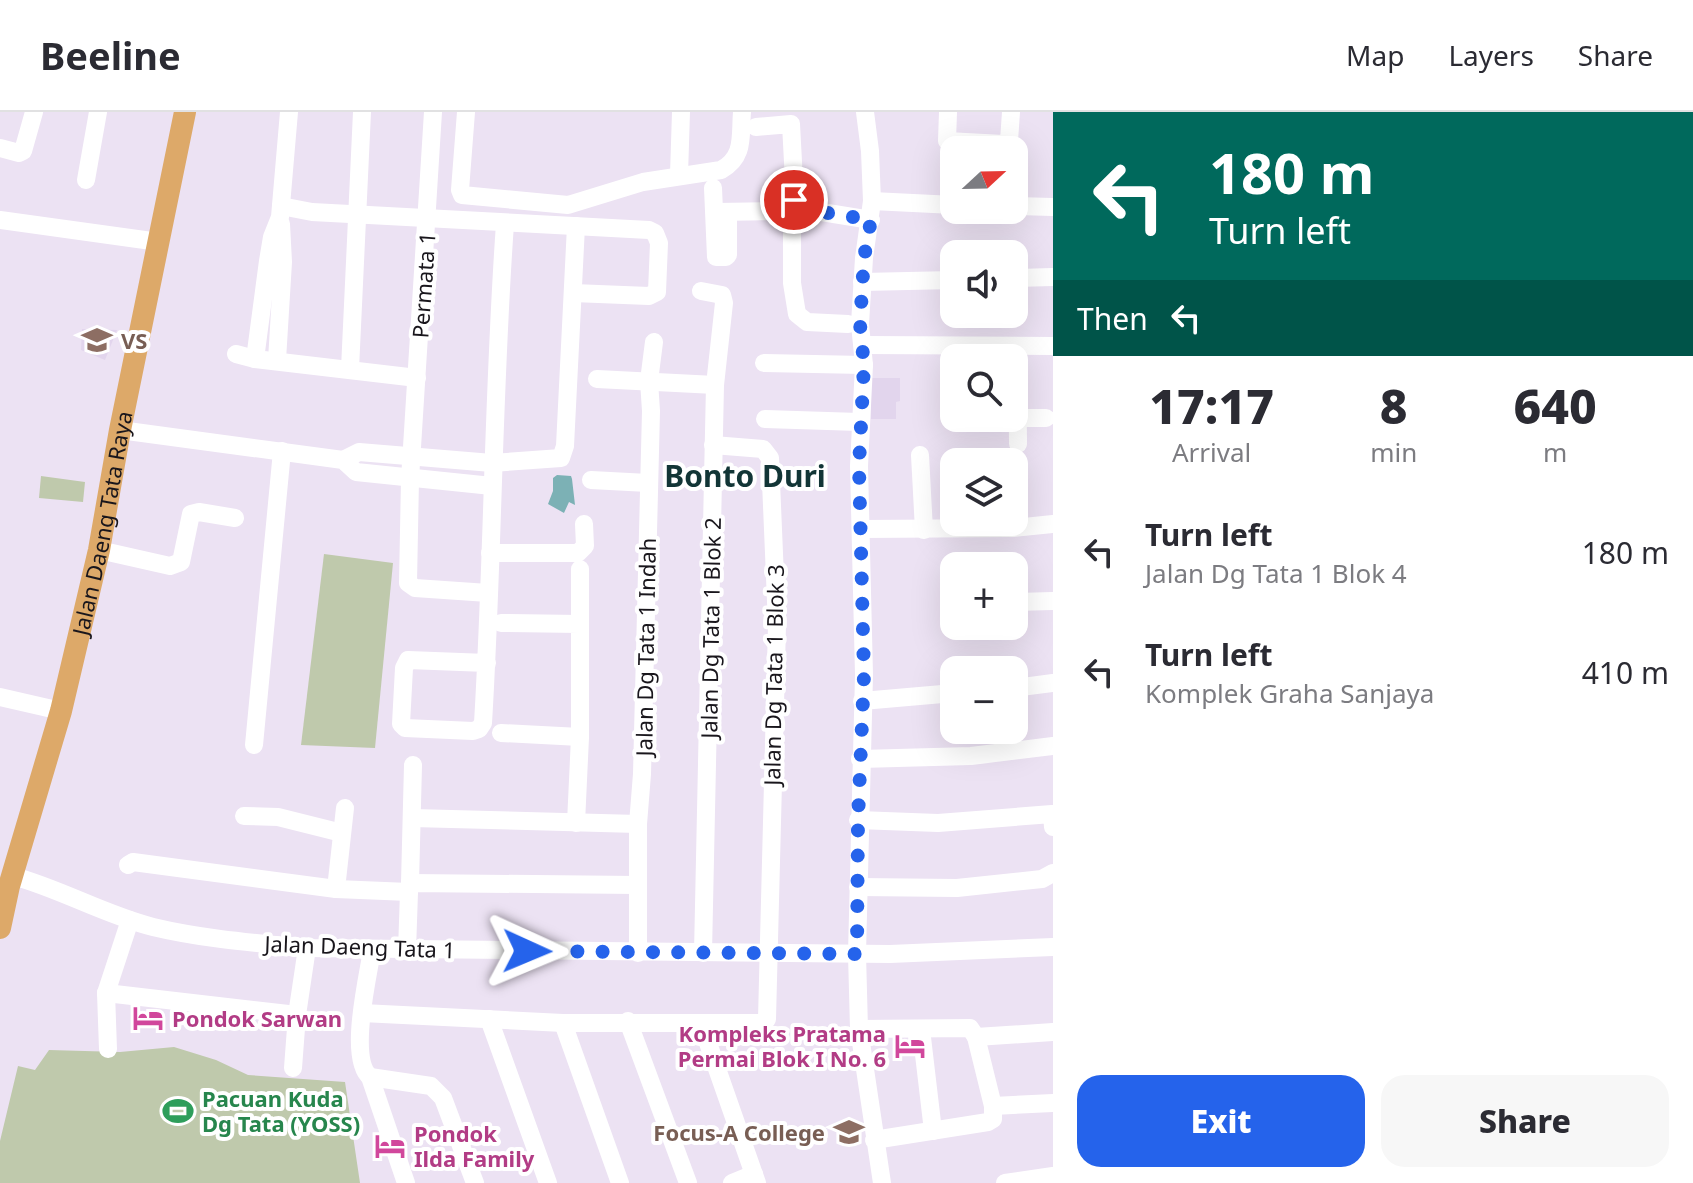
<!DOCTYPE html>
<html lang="en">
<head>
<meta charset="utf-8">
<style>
	body { margin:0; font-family:"Noto Sans",sans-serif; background:#f7f7f7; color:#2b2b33; height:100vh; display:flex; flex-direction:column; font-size:30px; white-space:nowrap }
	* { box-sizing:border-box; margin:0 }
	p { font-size:26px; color:#7c7c81 }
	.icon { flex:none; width:44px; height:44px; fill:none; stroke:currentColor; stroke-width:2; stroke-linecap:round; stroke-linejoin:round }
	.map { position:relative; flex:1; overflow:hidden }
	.sheet { display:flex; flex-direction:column; background:#fff; width:640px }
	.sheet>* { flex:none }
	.top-card { background:#00695c; color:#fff; overflow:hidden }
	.needle { width:52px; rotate:68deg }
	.tools { position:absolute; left:940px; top:24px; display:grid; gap:16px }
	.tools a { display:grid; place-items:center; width:88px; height:88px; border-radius:16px; background:#fff; box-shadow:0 8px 32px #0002; font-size:40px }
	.pin { position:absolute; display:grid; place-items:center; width:68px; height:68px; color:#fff; margin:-34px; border:4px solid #fff; border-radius:50%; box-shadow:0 2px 8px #0007 }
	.me { position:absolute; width:88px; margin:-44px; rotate:91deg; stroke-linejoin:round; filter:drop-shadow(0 0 6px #0008) }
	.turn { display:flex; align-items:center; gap:28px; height:168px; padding:0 24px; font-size:36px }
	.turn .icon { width:104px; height:104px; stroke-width:2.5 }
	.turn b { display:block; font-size:56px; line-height:68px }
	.then { display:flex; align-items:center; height:76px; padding:0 24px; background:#0003; gap:16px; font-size:30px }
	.eta { display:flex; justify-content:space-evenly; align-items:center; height:136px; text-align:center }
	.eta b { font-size:48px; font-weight:800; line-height:56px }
	.button { display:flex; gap:16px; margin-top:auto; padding:16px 24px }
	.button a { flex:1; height:92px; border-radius:24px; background:#2563eb; color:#fff; font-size:32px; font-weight:800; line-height:92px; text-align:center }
	.button a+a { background:#f7f7f7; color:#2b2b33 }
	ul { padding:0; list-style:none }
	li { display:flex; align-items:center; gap:24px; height:120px; padding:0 24px }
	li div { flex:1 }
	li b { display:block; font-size:30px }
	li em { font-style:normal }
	header { display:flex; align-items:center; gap:48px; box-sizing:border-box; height:112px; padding:0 40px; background:#fff; border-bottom:2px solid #e1e1e2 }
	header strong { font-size:38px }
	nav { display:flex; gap:44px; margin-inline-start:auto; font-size:28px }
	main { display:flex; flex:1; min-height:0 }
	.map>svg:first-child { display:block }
	.built { fill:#e2d5ed }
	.green { fill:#bfc9ac }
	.water { fill:#7cb1b5 }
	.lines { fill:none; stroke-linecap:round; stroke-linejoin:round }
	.minor { stroke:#fff; stroke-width:18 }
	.major { stroke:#dda969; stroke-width:22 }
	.route { stroke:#2563eb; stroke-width:14; stroke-dasharray:0 25.2 }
	.labels { text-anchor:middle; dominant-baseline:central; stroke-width:8; stroke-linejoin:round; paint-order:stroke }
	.street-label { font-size:22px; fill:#19161c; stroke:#fff }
	.education-label { font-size:22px; font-weight:bold; fill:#785e54; stroke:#fff; text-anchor:start }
	.hotel-label { font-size:22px; font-weight:bold; fill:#b23c85; stroke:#fff; text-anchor:start }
	.leisure-label { font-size:22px; font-weight:bold; fill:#27864d; stroke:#fff; text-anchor:start }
	.district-label { font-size:30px; font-weight:bold; fill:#123536; stroke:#fff }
</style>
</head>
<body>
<header>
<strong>Beeline</strong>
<nav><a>Map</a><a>Layers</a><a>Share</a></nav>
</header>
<main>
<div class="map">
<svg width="1053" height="1071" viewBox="0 0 1053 1071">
	<rect width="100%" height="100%" fill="#ece2f3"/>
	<g class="built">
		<polygon points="82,217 117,218 105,248 81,238"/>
		<polygon points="870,266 900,266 900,289 896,290 896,307 871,307"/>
	</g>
	<g class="green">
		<polygon points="41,364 85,370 83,390 39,386"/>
		<polygon points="324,442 393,451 375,636 301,633"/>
		<polygon points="174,935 216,948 248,963 345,970 360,1071 0,1071 0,1029 18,954 35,958 49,938 120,940"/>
	</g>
	<polygon class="water" points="557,363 571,364 572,367 575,393 569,390 564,401 548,392 553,379 553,366"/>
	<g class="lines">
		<g class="minor">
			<polyline points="433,0 410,367 408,471 415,476 488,481"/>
			<path d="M 466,0 L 460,78 L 462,83 L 568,93 L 643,70 L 721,58 C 745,45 740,24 742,0"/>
			<polyline points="865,0 870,39 872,89 864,146 860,212 864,253 859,354 864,563 857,842 859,917 882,1071"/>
			<polyline points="948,0 947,29 1003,32 1009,29 1011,0"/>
			<polyline points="756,15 791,12 795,88"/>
			<polyline points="0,36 19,41 23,39 34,0"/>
			<polyline points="679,63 681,0"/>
			<polyline points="86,68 98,0"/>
			<polyline points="713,76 716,145 726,145 728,143 728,100"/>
			<polyline points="872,89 954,93"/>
			<polyline points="281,94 312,100 649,118 655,121 659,131 657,180 649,184 573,181"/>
			<polyline points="1014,94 1053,95"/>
			<polyline points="803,97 871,108"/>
			<polyline points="717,100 784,99"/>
			<polyline points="0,108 159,130"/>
			<polyline points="792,108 792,171 797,202 807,210 848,212"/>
			<polyline points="1014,166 1053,165"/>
			<polyline points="862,170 954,168"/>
			<polyline points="701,179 722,183 724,191 715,273 703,841"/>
			<polyline points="863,233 1053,234"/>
			<polyline points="1017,235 1018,332"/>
			<polyline points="236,242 255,247 417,266"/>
			<polyline points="255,247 268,149 272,125 280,105 289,0"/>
			<polyline points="277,248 283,150 281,112"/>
			<polyline points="764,251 864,253"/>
			<polyline points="350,257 362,0"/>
			<polyline points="597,267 715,273"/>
			<polyline points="1014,306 1046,306"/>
			<polyline points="765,307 859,310"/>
			<polyline points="120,318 343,348 356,360 492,374"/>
			<polyline points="920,343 924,418"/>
			<polyline points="343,348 359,340 492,351 561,346 565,334 576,114"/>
			<polyline points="591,368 648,371"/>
			<polyline points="861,417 1013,416 1053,412"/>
			<polyline points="99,438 170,454 181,450 191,402 199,400 235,406"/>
			<polyline points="490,441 578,441 585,434 584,412"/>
			<polyline points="1014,490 1053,489"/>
			<polyline points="501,511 580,512 580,625 576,711"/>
			<polyline points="580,512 580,457"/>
			<path d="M 487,551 L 408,548 L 404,556 L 401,612 L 405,616 L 473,619 L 479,617 L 483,611 C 493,445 493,278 505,112"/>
			<polyline points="1014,576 1053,571"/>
			<polyline points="0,585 61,599"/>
			<polyline points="862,589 954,581"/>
			<polyline points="501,621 580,625"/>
			<polyline points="254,633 282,339"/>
			<polyline points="860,647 971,644 1053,634"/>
			<polyline points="244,704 278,705 342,721"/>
			<polyline points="412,706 638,712"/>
			<polyline points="858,708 938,711 1052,702 1053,715"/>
			<polyline points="128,753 133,750 336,777 409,780 410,771 638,773"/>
			<path d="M 13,764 C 61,777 105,803 153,815 C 203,827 256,831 307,836 L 890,842 L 1053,835"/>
			<polyline points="410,771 413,653"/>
			<polyline points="858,775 957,776 1042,767 1053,761"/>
			<polyline points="336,777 345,696"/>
			<path d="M 372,838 C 368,865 348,947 370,965 L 406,1071"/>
			<polyline points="407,839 409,780"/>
			<polyline points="638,841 638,712 642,662 651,299 649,269 654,230"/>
			<polyline points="106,881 130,808"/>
			<polyline points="362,901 563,911 764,911 767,907 777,513 770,346 763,337 713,333"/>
			<polyline points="489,907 548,1071"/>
			<polyline points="628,909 688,1071"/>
			<polyline points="563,911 620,1071"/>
			<polyline points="701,911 757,1071"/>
			<polyline points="859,917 970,916 976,925 1053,920"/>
			<polyline points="921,917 933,1019"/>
			<polyline points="108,937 106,881 297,903"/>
			<polyline points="293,956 297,903 307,836"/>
			<polyline points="370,965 431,974 443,986 475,1071"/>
			<polyline points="993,994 1053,991"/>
			<polyline points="874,1028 988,1010 993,1007 993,994 976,925"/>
			<polyline points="732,1071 754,1062"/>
			<polyline points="1005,1071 1053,1064"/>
		</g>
		<path class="major" id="s1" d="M 0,816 L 9,774 L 61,599 L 99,438 L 120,318 L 185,0"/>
	</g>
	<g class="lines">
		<polyline class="route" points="527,839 857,842 858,708 864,563 859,354 864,253 860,212 864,146 871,108 803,97 800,91 794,88"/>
	</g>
	<defs>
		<g id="school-bare" transform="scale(2.4)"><path d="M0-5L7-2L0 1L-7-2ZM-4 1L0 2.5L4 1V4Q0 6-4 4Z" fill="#8d6e63" stroke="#fff" stroke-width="2.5" paint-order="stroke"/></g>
		<g id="hotel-bare" transform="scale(2.4)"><path d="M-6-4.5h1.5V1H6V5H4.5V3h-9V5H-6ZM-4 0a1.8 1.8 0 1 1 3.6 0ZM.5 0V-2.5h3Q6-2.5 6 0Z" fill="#d1479c" stroke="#fff" stroke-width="2.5" paint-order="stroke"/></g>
		<g id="stadium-bare" transform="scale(2.4)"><path d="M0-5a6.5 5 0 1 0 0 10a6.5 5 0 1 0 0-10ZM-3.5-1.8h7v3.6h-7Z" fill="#2e9e5b" stroke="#fff" stroke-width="2.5" paint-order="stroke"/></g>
		<g id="university-bare" transform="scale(2.4)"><path d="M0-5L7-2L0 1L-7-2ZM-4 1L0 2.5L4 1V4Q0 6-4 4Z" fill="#8d6e63" stroke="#fff" stroke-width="2.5" paint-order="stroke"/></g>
	</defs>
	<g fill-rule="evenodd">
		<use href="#school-bare" x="97" y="228"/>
		<use href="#hotel-bare" x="148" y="906"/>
		<use href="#hotel-bare" x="910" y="934"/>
		<use href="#stadium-bare" x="178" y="999"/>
		<use href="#university-bare" x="849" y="1020"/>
		<use href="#hotel-bare" x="390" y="1034"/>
	</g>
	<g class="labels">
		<g class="street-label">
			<text transform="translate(423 173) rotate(-86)">Permata 1</text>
			<text stroke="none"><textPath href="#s1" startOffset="418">Jalan Daeng Tata Raya</textPath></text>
			<text transform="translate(710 516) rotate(-89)">Jalan Dg Tata 1 Blok 2</text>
			<text transform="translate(645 535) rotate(-89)">Jalan Dg Tata 1 Indah</text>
			<text transform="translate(773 563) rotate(-89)">Jalan Dg Tata 1 Blok 3</text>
			<text transform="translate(360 834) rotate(2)">Jalan Daeng Tata 1</text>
		</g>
		<g class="education-label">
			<text x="121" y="228">VS</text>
			<text x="825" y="1020" text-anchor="end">Focus-A College</text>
		</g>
		<g class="hotel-label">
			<text x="172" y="906">Pondok Sarwan</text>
			<text x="886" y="921" text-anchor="end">Kompleks Pratama<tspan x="886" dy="25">Permai Blok I No. 6</tspan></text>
			<text x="414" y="1021">Pondok<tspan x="414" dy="25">Ilda Family</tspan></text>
		</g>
		<g class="leisure-label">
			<text x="202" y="986">Pacuan Kuda<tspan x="202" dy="25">Dg Tata (YOSS)</tspan></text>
		</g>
		<g class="district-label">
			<text x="745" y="363">Bonto Duri</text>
		</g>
	</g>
</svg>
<div class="tools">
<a><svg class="needle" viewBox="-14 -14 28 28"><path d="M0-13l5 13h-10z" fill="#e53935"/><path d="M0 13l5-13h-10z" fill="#7c7c81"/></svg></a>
<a><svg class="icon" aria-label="sound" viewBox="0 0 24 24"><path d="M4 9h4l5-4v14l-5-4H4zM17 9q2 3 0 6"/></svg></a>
<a><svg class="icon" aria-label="search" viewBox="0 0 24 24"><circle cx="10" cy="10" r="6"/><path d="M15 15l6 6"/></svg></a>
<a><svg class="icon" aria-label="layers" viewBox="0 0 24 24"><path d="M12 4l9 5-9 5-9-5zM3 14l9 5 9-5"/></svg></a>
<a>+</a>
<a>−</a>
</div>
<div class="pin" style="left:794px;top:88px;background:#d93025"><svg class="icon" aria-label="arrive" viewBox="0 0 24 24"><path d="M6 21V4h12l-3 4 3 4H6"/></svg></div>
<svg class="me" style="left:527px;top:839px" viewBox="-20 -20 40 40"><path d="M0-17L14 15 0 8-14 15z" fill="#2563eb" stroke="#fff" stroke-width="4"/></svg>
</div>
<section class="sheet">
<div class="top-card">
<div class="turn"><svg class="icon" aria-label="left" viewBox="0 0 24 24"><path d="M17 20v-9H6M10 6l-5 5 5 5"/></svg><div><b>180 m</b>Turn left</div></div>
<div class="then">Then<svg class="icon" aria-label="left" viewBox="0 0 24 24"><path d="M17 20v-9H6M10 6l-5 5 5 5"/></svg></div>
</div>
<div class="eta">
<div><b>17:17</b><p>Arrival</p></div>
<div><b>8</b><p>min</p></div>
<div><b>640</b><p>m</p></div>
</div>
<ul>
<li><svg class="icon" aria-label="left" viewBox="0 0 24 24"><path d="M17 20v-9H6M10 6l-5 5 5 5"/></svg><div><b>Turn left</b><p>Jalan Dg Tata 1 Blok 4</p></div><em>180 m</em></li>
<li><svg class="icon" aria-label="left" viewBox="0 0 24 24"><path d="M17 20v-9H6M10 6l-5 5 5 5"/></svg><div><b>Turn left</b><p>Komplek Graha Sanjaya</p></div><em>410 m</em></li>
</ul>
<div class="button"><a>Exit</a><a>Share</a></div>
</section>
</main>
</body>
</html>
